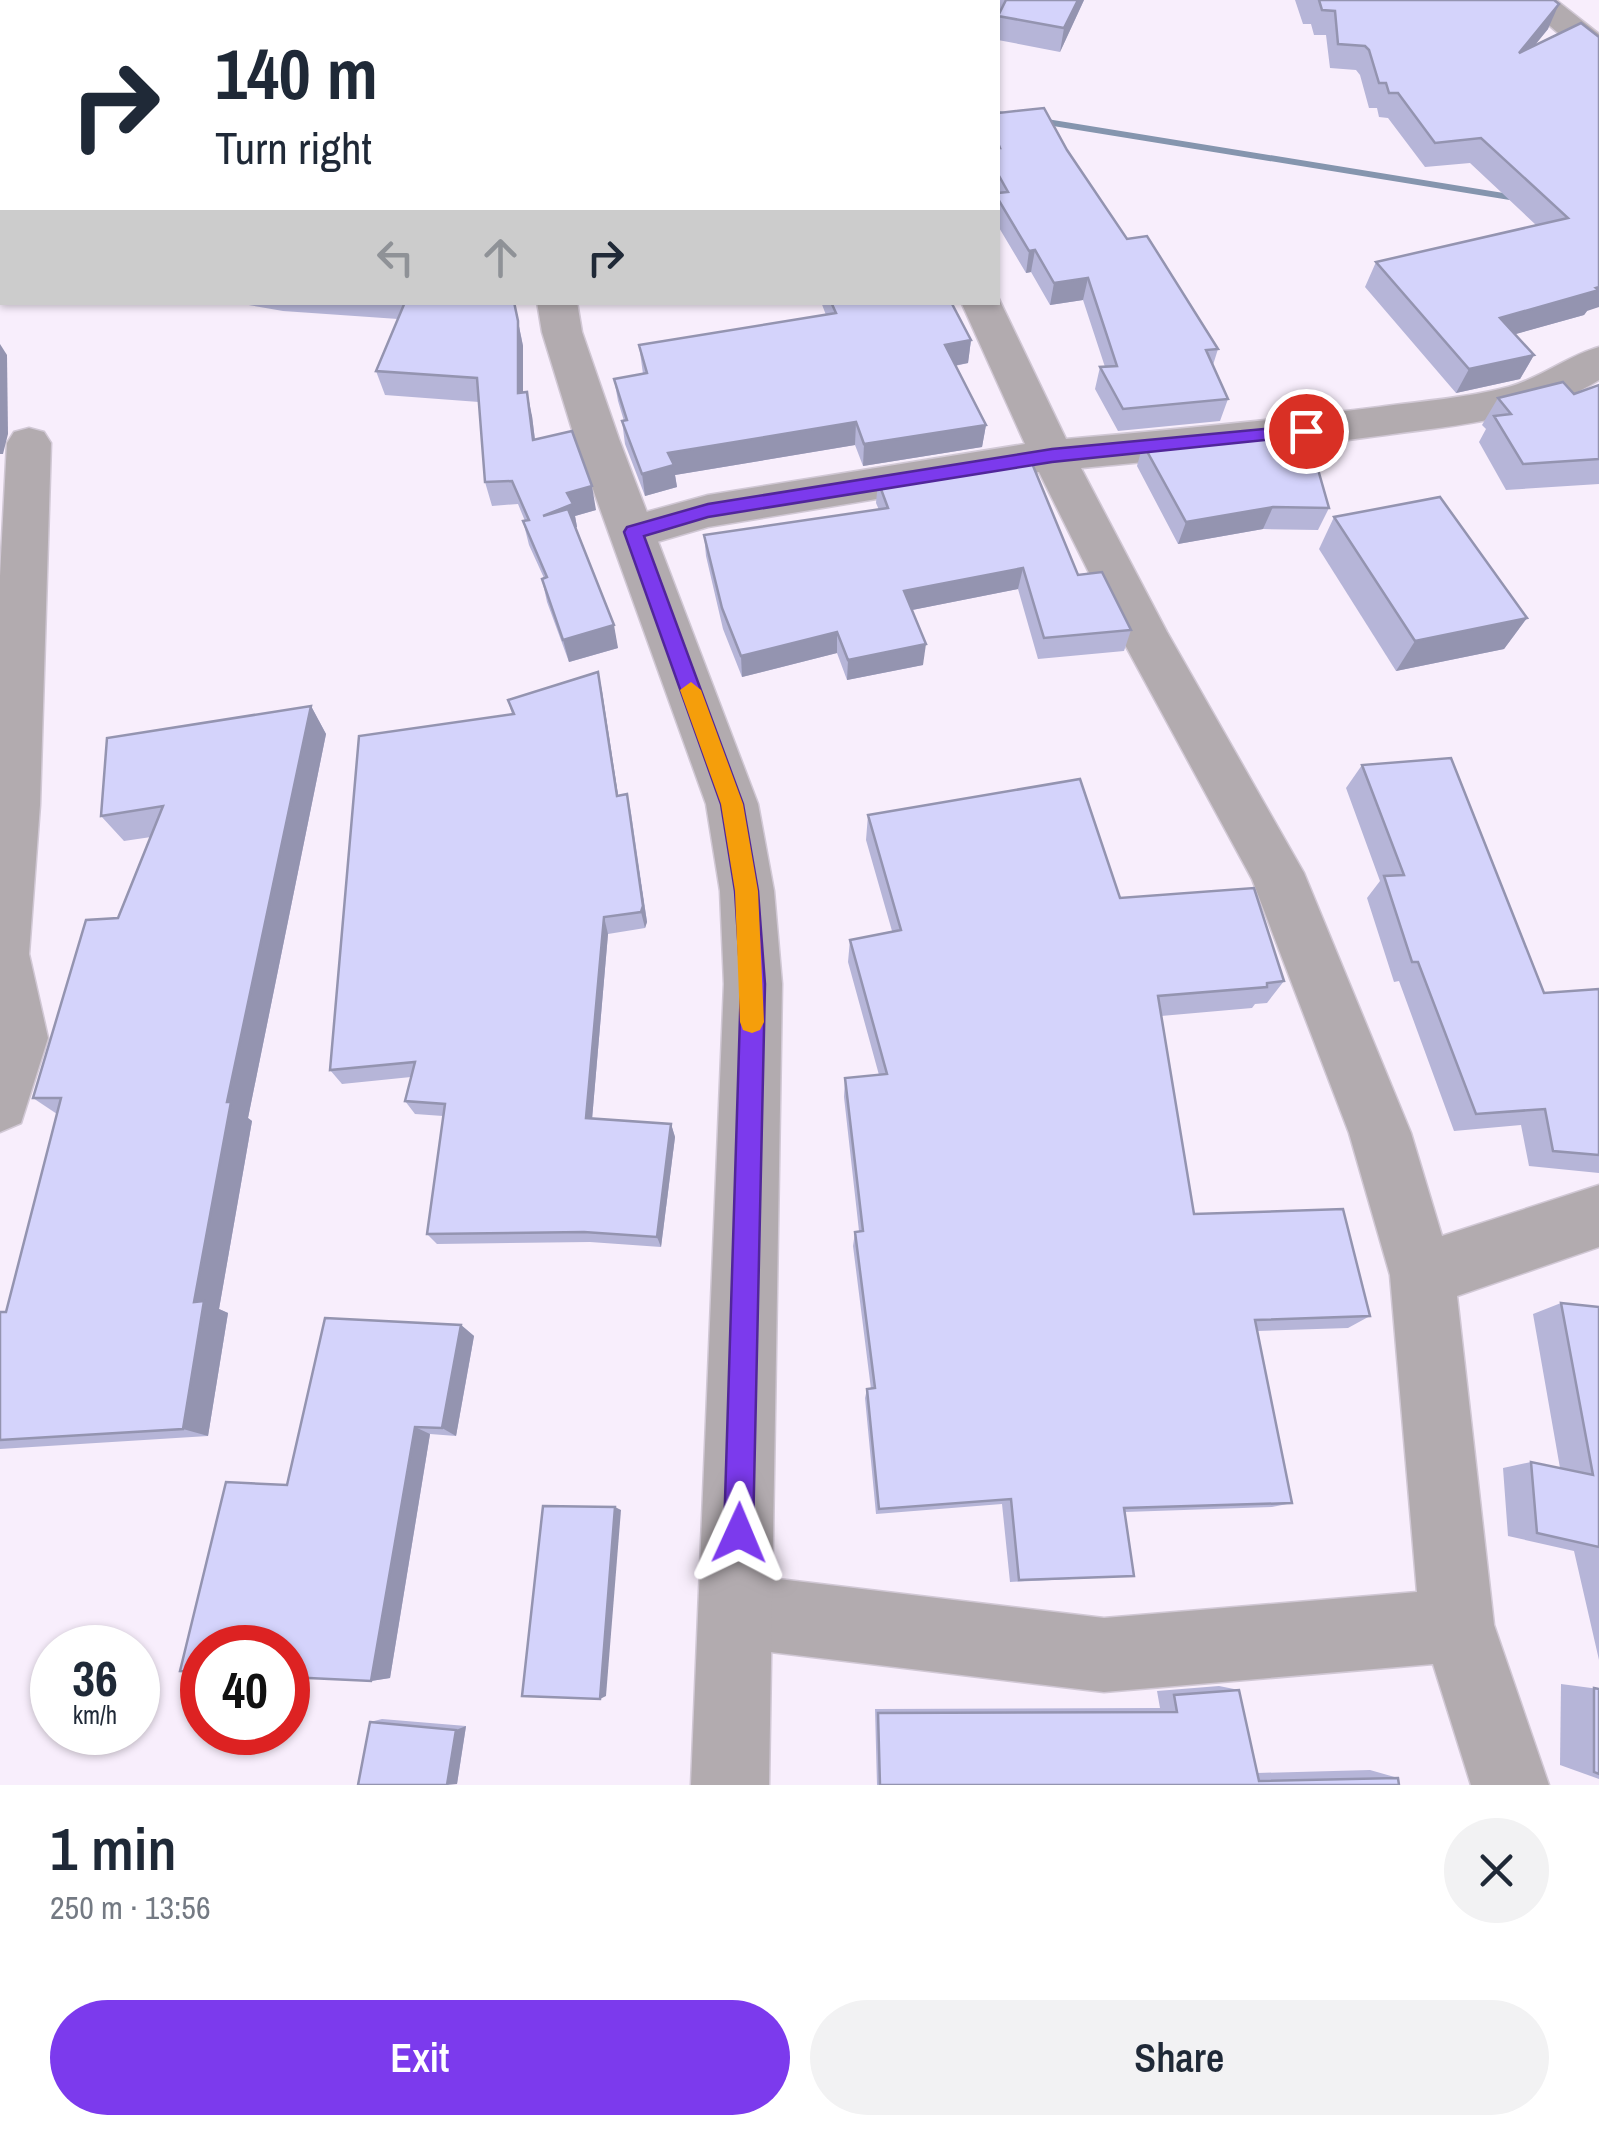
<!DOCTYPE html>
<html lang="en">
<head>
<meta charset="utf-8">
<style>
	body { margin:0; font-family:"Archivo Narrow",sans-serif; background:#f2f2f3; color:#1f2937; height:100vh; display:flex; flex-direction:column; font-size:38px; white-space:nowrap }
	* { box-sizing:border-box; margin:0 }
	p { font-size:32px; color:#747a83 }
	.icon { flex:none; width:55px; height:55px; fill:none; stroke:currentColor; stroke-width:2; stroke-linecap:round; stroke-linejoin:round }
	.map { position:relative; height:1785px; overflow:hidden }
	.panel { display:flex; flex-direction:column; background:#fff; flex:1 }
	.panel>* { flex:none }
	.banner { position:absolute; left:0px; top:0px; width:1000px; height:305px; box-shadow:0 2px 8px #0004; background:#fff; color:#1f2937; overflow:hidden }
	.speed { position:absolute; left:30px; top:1625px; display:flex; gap:20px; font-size:50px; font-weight:700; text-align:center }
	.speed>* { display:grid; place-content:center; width:130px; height:130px; border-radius:50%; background:#fff; box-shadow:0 2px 8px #0004; line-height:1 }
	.speed small { font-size:25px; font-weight:400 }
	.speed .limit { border:15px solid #d22; background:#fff; color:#111 }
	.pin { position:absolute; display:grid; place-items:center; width:85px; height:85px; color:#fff; margin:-42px; border:5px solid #fff; border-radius:50%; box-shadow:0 2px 10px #0007 }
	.me { position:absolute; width:110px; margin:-55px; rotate:1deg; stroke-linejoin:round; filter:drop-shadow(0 0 8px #0008) }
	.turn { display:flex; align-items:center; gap:35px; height:210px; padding:0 50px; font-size:45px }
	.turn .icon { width:130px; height:130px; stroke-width:2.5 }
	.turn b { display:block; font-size:70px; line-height:85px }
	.lanes { display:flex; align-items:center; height:95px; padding:0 50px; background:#0003; justify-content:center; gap:50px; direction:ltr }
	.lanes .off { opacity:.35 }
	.round { display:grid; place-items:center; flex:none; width:105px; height:105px; border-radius:52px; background:#f2f2f3 }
	.head { display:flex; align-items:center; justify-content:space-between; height:170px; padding:0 50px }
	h1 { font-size:60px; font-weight:600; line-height:75px }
	.cta { display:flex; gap:20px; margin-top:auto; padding:20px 50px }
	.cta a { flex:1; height:115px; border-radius:60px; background:#7c3aed; color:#fff; font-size:40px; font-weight:600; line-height:115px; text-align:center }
	.cta a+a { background:#f2f2f3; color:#1f2937 }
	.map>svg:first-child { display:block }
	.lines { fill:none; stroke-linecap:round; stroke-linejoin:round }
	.stream { fill:#8595ae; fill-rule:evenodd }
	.minor-casing { stroke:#d1c8d5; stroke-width:3 }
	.tertiary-casing { stroke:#d1c8d5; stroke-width:3 }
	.minor { fill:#b2abaf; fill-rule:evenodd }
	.tertiary { fill:#b2abaf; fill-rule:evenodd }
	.wall { fill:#b6b5d8 }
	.shaded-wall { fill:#9494b0 }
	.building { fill:#d4d3fb; stroke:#9494b0; stroke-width:2.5 }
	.route { fill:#7c3aed; stroke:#51269a; stroke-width:2.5 }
	.slow { fill:#f59e0b }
</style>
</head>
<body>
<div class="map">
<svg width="1599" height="1785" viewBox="0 0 1599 1785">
	<rect width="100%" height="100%" fill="#f8eefc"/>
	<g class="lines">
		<g class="stream">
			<polygon points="90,0 119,0 120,2 93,2"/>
			<polygon points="272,0 307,0 304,2 271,2"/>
			<polygon points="639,0 655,0 656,2 642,2"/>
			<polygon points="998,111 1522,196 1527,199 1522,202 998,117"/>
		</g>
		<g class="minor-casing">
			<g id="minor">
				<polygon points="1520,0 1556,0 1599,34 1599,61 1587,58"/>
				<path d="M 998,297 L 1066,439 C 1171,430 1275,420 1379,407 C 1422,401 1466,398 1508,387 C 1541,378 1567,356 1599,347 L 1599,380 C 1536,419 1458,425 1386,435 C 1284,449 1183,458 1081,468 L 1167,632 L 1304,873 L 1411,1133 L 1442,1236 L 1599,1185 L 1599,1247 L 1457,1296 L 1494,1625 L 1549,1785 L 1471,1785 L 1433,1664 L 1104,1692 L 737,1648 L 711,1637 L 700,1611 L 711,1585 L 737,1574 L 1104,1618 L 1417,1592 L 1390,1275 L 1349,1133 L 1252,879 L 1123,641 L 1039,472 L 708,527 L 633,549 L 617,544 L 610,532 L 617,520 L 708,495 L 1025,444 L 961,302 L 998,302 Z"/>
				<polygon points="29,428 44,432 51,443 40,805 29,954 48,1038 21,1123 0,1132 0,576 7,443 14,432"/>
			</g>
		</g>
		<g class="tertiary-casing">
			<polygon id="tertiary" points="537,302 577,302 582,332 619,439 758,804 774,891 782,984 769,1785 691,1785 724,984 720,891 706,804 575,439 542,332"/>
		</g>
		<use href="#minor" class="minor"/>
		<use href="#tertiary" class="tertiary"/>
	</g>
	<g class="wall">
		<polygon points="841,0 907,0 905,2 841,2"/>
		<polygon points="938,0 1084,0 1060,52 998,40 998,2 949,2"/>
		<polygon points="1295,0 1554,0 1548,29 1534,46 1587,311 1584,315 1515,334 1534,355 1520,379 1456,393 1365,287 1376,262 1536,225 1470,163 1425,167 1388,118 1379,117 1377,108 1369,108 1360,75 1356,70 1330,68 1326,35 1314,35 1311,24 1303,24"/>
		<polygon points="998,113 1067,150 1127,239 1218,349 1213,365 1228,399 1220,421 1118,431 1095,389 1100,367 1105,367 1083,300 1050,305 1031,272 1026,273 998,226"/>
		<polygon points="231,302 514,302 523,346 523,392 532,416 535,440 596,510 575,516 577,527 575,528 618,648 569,662 547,602 542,579 544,578 529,545 523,521 525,521 518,504 492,506 485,482 479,402 385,395 376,371 398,319 283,311"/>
		<polygon points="821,302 951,302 971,340 968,363 955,366 986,425 982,447 863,466 855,445 675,475 677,487 645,496 625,444 622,421 624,421 618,401 614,379 643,374 639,345 826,315"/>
		<polygon points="1599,385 1599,484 1506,490 1479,442 1486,429 1482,425 1498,398 1574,394"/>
		<polygon points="1246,438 1329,508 1318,530 1263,529 1178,544 1137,466 1143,444"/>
		<polygon points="878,481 1078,575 1131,630 1124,651 1038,659 1018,589 912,610 923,665 847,680 837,653 742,677 723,629 706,556 704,535 879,510 876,503"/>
		<polygon points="1334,517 1527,618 1504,649 1396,671 1319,549"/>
		<polygon points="598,672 618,796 627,794 631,813 647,922 645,928 608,934 592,1119 671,1124 675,1137 661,1247 590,1242 437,1244 427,1234 443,1116 415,1114 405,1101 411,1077 342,1084 330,1070 512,714 508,700"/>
		<polygon points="311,706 326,734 248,1118 252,1121 219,1309 228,1313 208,1436 0,1449 0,1312 6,1312 57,1114 33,1098 118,918 151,837 124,841 101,816"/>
		<polygon points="1362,765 1544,993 1599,989 1599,1173 1529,1166 1521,1125 1454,1131 1399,981 1394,982 1367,898 1380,881 1346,788"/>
		<polygon points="868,815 1120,898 1284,981 1267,1003 1255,1004 1252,1008 1161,1016 1194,1214 1370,1316 1348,1328 1257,1331 1292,1503 1272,1507 1125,1512 1134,1576 1010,1582 1002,1504 876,1514 865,1398 867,1389 871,1389 853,1246 855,1232 859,1231 844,1097 845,1078 879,1075 848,962 850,940 892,931 866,840"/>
		<polygon points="1561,1303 1599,1307 1599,1660 1574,1551 1508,1536 1503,1468 1531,1462 1560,1468 1533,1314"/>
		<polygon points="461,1325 474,1336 456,1436 430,1434 390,1678 371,1681 287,1485"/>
		<polygon points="1561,1684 1599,1689 1599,1779 1560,1765"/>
		<polygon points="1219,1686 1239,1690 1257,1773 1370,1770 1398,1778 1399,1785 877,1785 875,1709 1160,1708 1157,1691"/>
		<polygon points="382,1719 466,1726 457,1784 370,1722"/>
	</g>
	<g class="shaded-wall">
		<polygon points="893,0 907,0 905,2 893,2"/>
		<polygon points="1078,0 1084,0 1060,52 1064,28"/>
		<polygon points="1559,4 1548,29 1508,78 1519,53"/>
		<polygon points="1035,250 1031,272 1026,273 1029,251"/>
		<polygon points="1088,278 1083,300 1050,305 1054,283"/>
		<polygon points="1599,287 1599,307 1587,311 1584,315 1487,342 1500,318"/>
		<polygon points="514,302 523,346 523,417 518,393"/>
		<polygon points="971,340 968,363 942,368 945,345"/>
		<polygon points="0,344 7,355 8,434 3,454 0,454"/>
		<polygon points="1534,355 1520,379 1456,393 1469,369"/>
		<polygon points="527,392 532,416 538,464 533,440"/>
		<polygon points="856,422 855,445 675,475 677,487 645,496 642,474 668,453"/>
		<polygon points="986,425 982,447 863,466 864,444"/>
		<polygon points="592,486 596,510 575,516 577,527 548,539 543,516 567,493"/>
		<polygon points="1273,507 1263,529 1178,544 1186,522"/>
		<polygon points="1023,568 1018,589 902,612 904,591"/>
		<polygon points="1527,618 1504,649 1396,671 1415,641"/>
		<polygon points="614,625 618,648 569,662 563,640"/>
		<polygon points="837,632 837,653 742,677 741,656"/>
		<polygon points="926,644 923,665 847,680 848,660"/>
		<polygon points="598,672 602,691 621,814 617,796"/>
		<polygon points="311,706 326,734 248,1118 252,1121 219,1309 228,1313 208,1436 183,1429 194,1302 227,1102"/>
		<polygon points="627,794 647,922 645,928 641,912"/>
		<polygon points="604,917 608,934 591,1131 586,1118"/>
		<polygon points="671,1124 675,1137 661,1247 657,1237"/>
		<polygon points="461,1325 474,1336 456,1436 442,1428"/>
		<polygon points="415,1427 430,1434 390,1678 371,1681"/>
		<polygon points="615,1507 621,1510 606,1696 600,1699"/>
		<polygon points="466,1726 457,1784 447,1785 456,1730"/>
	</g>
	<g class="building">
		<polygon points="1006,0 1078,0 1064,28 998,16"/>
		<polygon points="1319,0 1554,0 1559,4 1519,53 1581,23 1599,37 1599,287 1596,288 1599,290 1500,318 1534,355 1469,369 1376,262 1568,218 1481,138 1435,143 1398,93 1389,93 1386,83 1379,83 1369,50 1365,46 1338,44 1335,11 1322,10"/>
		<polygon points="1044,108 1067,150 1127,239 1147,236 1218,349 1206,350 1228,399 1123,409 1100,367 1117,366 1088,278 1054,283 1035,250 1029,251 998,199 998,193 1008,192 998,174 998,148 1000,148 998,143 998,113"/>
		<polygon points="405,302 514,302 518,321 518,393 527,392 533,440 572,431 592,486 567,493 573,504 543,516 568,509 614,625 563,640 542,579 547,577 523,521 529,520 512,481 485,482 477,378 376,371"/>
		<polygon points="831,302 951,302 971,340 945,345 986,425 864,444 856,422 668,453 674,465 642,474 622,421 627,420 614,379 647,373 639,345 836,313"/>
		<polygon points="1563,382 1574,394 1599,385 1599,459 1523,464 1494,416 1511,414 1498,398"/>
		<polygon points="1244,434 1246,438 1309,438 1329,508 1273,507 1186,522 1143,444"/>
		<polygon points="1029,456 1078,575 1102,572 1131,630 1044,638 1023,568 904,591 926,644 848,660 837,632 741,656 722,608 704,535 888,508 878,481"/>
		<polygon points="1440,497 1527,618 1415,641 1334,517"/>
		<polygon points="598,672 617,796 627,794 643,906 641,912 604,917 586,1118 671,1124 657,1237 584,1232 427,1234 445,1104 405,1101 415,1062 330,1070 359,736 514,714 508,700"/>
		<polygon points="311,706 227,1102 231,1102 194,1302 204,1301 183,1429 0,1440 0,1312 6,1312 61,1098 33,1098 86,920 118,918 163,806 101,816 107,738"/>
		<polygon points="1451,758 1544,993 1599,989 1599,1155 1553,1151 1545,1109 1476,1114 1418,962 1412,962 1384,876 1404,875 1362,765"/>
		<polygon points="1080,779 1120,898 1254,888 1284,981 1267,983 1267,987 1158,996 1194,1214 1343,1209 1370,1316 1255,1320 1292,1503 1124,1508 1134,1576 1019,1580 1011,1499 879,1509 867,1389 875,1388 855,1232 863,1231 845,1078 887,1074 850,940 901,930 868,815"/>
		<polygon points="1561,1303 1599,1307 1599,1547 1537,1533 1531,1462 1593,1475"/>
		<polygon points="325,1318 461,1325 442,1428 415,1427 371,1681 288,1677 288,1648 202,1648 202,1672 180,1671 226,1482 287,1485"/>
		<polygon points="543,1506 615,1507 600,1699 522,1696"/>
		<polygon points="1594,1688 1599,1689 1599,1774 1594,1772"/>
		<polygon points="1239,1690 1259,1781 1398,1778 1399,1785 880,1785 878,1713 1177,1712 1174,1695"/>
		<polygon points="370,1722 456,1730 447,1785 358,1785"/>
	</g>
	<polygon class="route" points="1306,425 1313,426 1313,435 1052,462 708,517 644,536 743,804 758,891 765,984 753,1533 749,1543 739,1547 728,1543 724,1533 741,984 735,891 721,804 624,532 627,527 708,504 1052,449"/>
	<polygon class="slow" points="691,682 701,690 743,804 758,891 764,1022 760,1030 752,1033 743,1030 740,1022 735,891 721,804 680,690"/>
</svg>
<div class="speed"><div>36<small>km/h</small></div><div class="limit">40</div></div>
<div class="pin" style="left:1306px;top:431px;background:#d93025"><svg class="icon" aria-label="arrive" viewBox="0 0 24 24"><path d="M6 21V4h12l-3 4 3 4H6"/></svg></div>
<svg class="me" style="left:739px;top:1533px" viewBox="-20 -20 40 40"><path d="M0-17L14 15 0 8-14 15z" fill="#7c3aed" stroke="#fff" stroke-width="4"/></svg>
<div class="banner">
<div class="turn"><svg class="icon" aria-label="right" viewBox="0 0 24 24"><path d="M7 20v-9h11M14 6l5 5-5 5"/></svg><div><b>140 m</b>Turn right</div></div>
<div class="lanes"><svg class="icon off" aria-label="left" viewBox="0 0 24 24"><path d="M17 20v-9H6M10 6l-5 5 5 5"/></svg><svg class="icon off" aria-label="ahead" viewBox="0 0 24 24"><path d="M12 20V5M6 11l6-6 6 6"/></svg><svg class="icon" aria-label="right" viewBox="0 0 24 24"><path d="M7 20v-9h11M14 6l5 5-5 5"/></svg></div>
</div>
</div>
<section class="panel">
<div class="head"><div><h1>1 min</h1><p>250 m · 13:56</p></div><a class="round"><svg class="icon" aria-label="close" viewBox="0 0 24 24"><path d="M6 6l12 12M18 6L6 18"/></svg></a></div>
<div class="cta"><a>Exit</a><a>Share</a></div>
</section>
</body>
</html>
